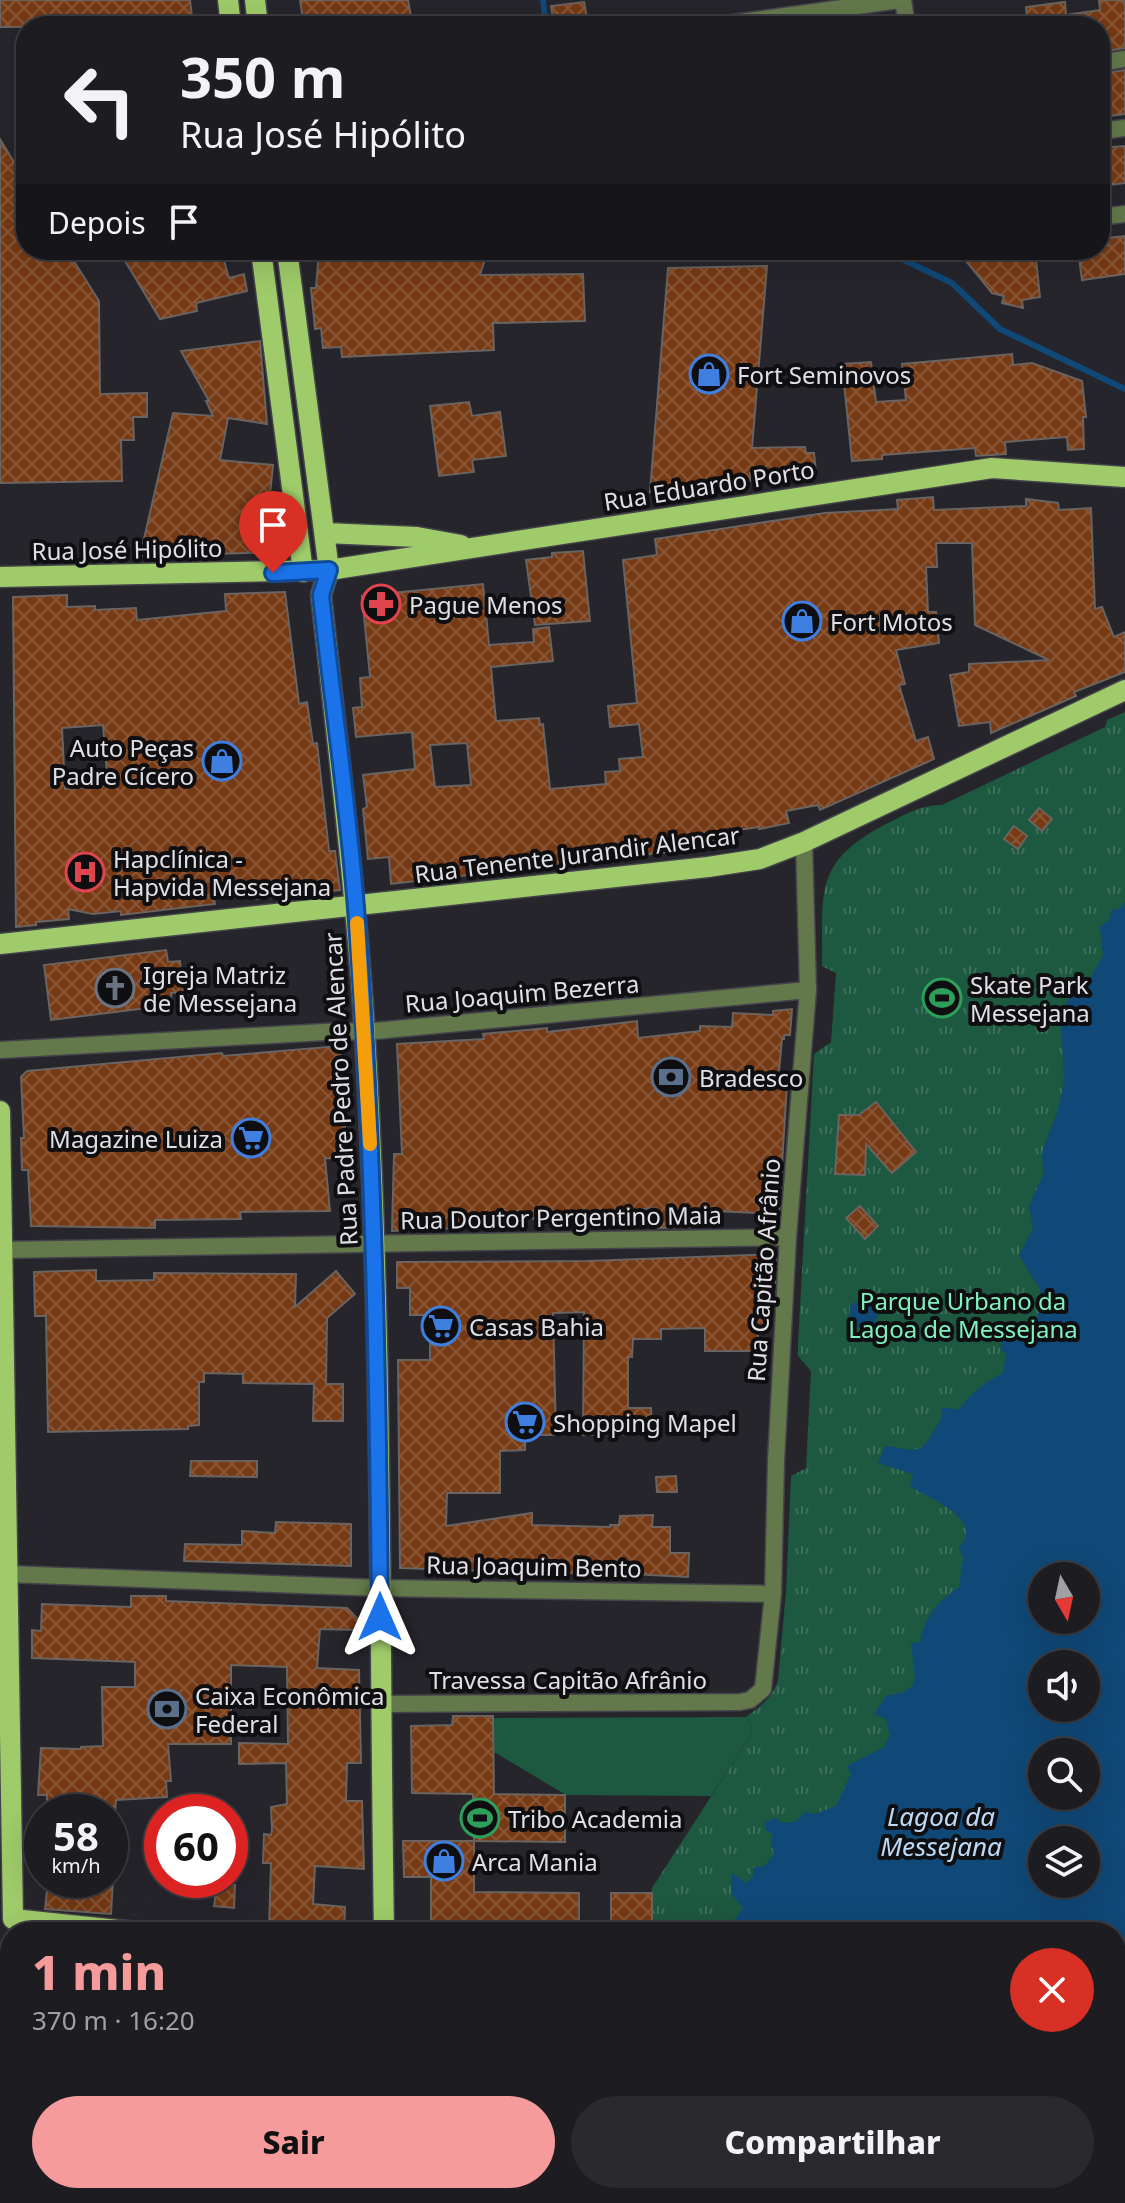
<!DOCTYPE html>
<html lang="pt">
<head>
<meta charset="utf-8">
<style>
	body { margin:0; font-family:"Noto Sans",sans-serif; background:#29292e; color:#f1f3f6; height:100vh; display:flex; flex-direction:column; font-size:30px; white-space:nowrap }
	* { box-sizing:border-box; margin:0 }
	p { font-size:26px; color:#a0a1a5 }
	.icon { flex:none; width:44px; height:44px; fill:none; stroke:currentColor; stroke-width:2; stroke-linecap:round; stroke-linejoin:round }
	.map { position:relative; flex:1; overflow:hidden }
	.details { position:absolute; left:0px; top:1922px; width:1126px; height:282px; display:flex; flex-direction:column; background:#1c1c21; border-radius:32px 32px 0 0; box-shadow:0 8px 32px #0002,0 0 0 2px #3a3a3f }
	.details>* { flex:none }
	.guide { position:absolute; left:16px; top:16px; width:1094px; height:244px; border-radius:32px; box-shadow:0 8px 32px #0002,0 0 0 2px #3a3a3f; background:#1c1c21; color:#f1f3f6; overflow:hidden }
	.needle { width:52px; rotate:171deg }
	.fabs { position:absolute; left:1028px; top:1562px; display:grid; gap:16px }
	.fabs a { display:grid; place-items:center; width:72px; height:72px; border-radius:50%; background:#1c1c21; box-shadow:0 8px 32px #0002,0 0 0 2px #3a3a3f; font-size:40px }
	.speed { position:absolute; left:24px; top:1794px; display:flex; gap:16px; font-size:40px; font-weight:700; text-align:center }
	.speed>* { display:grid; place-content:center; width:104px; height:104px; border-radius:50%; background:#1c1c21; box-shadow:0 8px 32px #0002,0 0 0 2px #3a3a3f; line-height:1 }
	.speed small { font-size:20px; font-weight:400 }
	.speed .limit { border:12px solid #d22; background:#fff; color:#111 }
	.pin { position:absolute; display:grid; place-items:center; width:68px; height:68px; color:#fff; margin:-82px -34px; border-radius:50% 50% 50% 0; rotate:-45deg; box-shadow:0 0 8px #0007 }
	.pin .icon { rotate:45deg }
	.me { position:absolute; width:88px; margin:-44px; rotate:0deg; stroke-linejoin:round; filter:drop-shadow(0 0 6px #0008) }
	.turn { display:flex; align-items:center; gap:28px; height:168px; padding:0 32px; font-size:36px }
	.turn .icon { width:104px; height:104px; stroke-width:2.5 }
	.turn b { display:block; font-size:56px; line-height:68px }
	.then { display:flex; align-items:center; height:76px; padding:0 32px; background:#0003; gap:16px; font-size:30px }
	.round { display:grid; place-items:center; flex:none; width:84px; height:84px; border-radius:42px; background:#29292e }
	.headline { display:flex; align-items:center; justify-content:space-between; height:136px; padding:0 32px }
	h1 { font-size:48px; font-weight:800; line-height:60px; color:#f59b9c }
	.cta { display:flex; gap:16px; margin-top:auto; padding:16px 32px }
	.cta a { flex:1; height:92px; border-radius:48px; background:#f59b9c; color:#111; font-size:32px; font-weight:800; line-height:92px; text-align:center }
	.cta a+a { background:#29292e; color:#f1f3f6 }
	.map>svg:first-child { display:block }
	.grass { fill:#1d5840 }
	.park { fill:url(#park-tufts); fill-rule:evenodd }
	.water { fill:#104877; fill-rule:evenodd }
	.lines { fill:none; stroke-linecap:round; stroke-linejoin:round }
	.stream { stroke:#104877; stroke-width:6 }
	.building { fill:url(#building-cross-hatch); stroke:#6b635f; stroke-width:2; fill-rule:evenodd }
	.street-casing { stroke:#444349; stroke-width:19 }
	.primary-casing { stroke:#444349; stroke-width:23 }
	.street { stroke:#63784b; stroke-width:16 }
	.primary { stroke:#9fcb6a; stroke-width:20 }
	.route-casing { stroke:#114b97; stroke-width:20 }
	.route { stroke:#1a73e8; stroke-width:14 }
	.slow { stroke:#f59e0b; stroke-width:14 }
	.labels { text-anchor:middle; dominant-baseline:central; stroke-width:8; stroke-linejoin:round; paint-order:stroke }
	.poi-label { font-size:24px; fill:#e0e0e4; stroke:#0f0f12; text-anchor:start }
	.street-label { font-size:24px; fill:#e0e0e4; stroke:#0f0f12 }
	.park-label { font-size:24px; fill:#7ff2bf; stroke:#0f0f12 }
	.water-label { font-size:26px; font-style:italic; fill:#bcd9f6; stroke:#0f0f12 }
</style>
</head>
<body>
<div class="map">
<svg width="1125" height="2203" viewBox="0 0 1125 2203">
	<defs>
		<pattern id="park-tufts" width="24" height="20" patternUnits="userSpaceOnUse" patternTransform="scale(2)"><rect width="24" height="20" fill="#1d5840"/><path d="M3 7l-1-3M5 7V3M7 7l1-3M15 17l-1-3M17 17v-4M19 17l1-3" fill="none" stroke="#3e705b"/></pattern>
		<pattern id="building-cross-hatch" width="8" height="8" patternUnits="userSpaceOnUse" patternTransform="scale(2)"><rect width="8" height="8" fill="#763a14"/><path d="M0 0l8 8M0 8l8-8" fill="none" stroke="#895636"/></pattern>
	</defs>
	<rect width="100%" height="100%" fill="#26252c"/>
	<polygon class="grass" points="746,1717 751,1724 752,1733 711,1796 566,1795 494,1752 494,1718"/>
	<path class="park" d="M 1125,712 L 1125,2203 L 535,2203 L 541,2194 L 1116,2194 L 1116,1932 L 649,1932 L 652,1888 L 752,1733 L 751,1724 L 746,1717 C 760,1706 772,1699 778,1680 L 786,1592 L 791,1476 L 806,1468 L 811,1371 L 798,1356 L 798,1344 L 814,1054 L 831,1042 L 836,973 L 822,966 C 823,890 813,861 890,822 C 908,813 921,805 942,805 L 1105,727 L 1107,720 ZM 1042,1576 L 1086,1576 L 1086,1620 L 1042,1620 ZM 1042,1664 L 1086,1664 L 1086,1708 L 1042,1708 ZM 1042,1752 L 1086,1752 L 1086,1796 L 1042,1796 ZM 1042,1840 L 1086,1840 L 1086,1884 L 1042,1884 Z"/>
	<g class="water">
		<path d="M 1125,902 L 1125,2203 L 582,2203 L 585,2194 L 1116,2194 L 1116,1932 L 726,1932 L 743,1908 L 731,1893 L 732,1873 L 747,1883 L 753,1876 L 753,1868 L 764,1866 L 774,1855 L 771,1842 L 773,1835 L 766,1830 L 765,1822 L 776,1818 L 782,1823 L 795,1822 L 805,1812 L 815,1814 L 836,1806 L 851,1774 L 847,1766 L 884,1747 L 890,1736 L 886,1719 L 874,1714 L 886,1696 L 904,1692 L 912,1686 L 915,1677 L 911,1644 L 920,1642 C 925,1616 937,1602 959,1587 L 963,1558 L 959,1548 C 960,1545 964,1542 965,1538 C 974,1514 923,1496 910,1486 L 913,1474 L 878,1463 L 885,1446 C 913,1449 919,1458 934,1431 C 939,1422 943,1419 942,1407 L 958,1410 C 970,1395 985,1381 1003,1373 L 1006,1354 L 1000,1349 L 1004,1335 L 1025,1335 L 1032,1329 L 1039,1311 L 1041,1291 L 1019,1255 L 1033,1228 L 1029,1206 L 1043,1175 L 1042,1152 L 1057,1113 L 1064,1083 L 1061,1017 L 1068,1000 L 1075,989 L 1089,981 L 1103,955 L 1100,927 L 1109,920 L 1112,910 L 1120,908 ZM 1042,1576 L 1086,1576 L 1086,1620 L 1042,1620 ZM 1042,1664 L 1086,1664 L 1086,1708 L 1042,1708 ZM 1042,1752 L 1086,1752 L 1086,1796 L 1042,1796 ZM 1042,1840 L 1086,1840 L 1086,1884 L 1042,1884 Z"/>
		<polygon points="869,1293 881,1307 871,1332 849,1326 850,1306"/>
	</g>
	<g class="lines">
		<g class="stream">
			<polyline points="543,0 546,26"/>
			<polyline points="883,250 952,283 1000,329 1125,389"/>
		</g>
	</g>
	<g class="building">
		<polygon points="0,0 190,0 193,26 0,27"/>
		<polygon points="300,0 408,0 412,22 387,26 304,26"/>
		<polygon points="1099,0 1125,0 1125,48 1100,52 1100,26 1028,26 1026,7 1065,2 1066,15 1100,10"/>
		<polygon points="584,2 588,23 554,26 551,6"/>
		<polygon points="1125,70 1125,114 1100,117 1100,74"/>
		<polygon points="0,139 26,182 26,250 67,250 99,301 100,394 147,393 147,417 133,417 134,440 121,440 122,481 0,483"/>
		<polygon points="1125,146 1125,183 1100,186 1100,148"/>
		<polygon points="1125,236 1125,274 1082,280 1078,250 1100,250 1100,246 1108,245 1108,238"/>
		<polygon points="130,250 221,250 229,278 244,274 247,291 196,303 197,311 160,319 122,256 130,254"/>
		<polygon points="319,250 488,250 480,275 583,274 585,321 493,323 494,350 342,357 341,347 323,348 321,328 315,329 311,288 316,288"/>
		<polygon points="957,250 1035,250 1040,297 1022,300 1023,308 1002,303 1004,296 992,293"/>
		<polygon points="767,266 752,448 805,447 806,453 814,453 816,472 789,476 788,469 750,473 750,481 650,492 668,268"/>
		<polygon points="260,341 267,424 228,418 220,460 273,465 269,504 275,504 275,516 280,516 282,552 140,556 173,413 213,416 206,401 209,401 181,351"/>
		<polygon points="1012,354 1013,365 1032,363 1082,381 1086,417 1083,417 1084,449 1068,450 1067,437 1005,442 1006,454 976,456 975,448 882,455 882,459 852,461 842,364 871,362 876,402 906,400 902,364"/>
		<polygon points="469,402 472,416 500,412 506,456 472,460 474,472 439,476 430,406"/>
		<path d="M 933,497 L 934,510 L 1026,506 L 1026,499 L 1058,503 L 1059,510 L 1091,508 L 1095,609 L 1102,607 L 1114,637 L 1125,632 L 1125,672 L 1074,692 L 1076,696 L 991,733 L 990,722 L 959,726 L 950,675 L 969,672 L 969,664 L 1049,660 L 975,625 L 972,543 L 936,543 L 937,567 L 926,567 L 928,612 L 936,612 L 939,643 L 896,650 L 905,684 L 899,685 L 916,741 L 928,737 L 934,759 L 820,810 L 818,805 L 786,811 L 789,823 L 759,829 L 759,827 L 718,833 L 719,842 L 704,844 L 705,848 L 391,884 L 389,857 L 368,859 L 363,809 L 367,807 L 363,775 L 415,769 L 412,732 L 356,737 L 353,708 L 362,707 L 360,678 L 370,677 L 362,596 L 483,584 L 489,645 L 534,642 L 533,629 L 549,627 L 553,661 L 491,667 L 496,721 L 539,718 L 540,725 L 543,724 L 550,789 L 606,784 L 605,772 L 620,771 L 619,759 L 643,757 L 639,724 L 610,727 L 608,706 L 637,703 L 623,560 L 657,555 L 655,539 L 825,513 L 898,509 L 897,500 ZM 467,743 L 471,785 L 435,787 L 430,745 Z"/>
		<polygon points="583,551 590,621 535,625 526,560 552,557 552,553"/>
		<path d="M 285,592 L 299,704 L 307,702 L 313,744 L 317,743 L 329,851 L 335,851 L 340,890 L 255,899 L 255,896 L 214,899 L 215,904 L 121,915 L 121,911 L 93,914 L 68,909 L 69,919 L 36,922 L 36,925 L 16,927 L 13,597 L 67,595 L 67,607 L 95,606 L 95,610 L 136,608 L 137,620 L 226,611 L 225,594 ZM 103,725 L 108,786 L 65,789 L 62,728 Z"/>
		<polygon points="1039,808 1052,819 1042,831 1029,820"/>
		<polygon points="1014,826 1027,836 1018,849 1004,839"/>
		<polygon points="166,950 168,962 180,961 183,992 171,993 172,1005 51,1020 44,965"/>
		<polygon points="792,1009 790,1035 784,1035 784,1039 782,1039 778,1082 787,1083 779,1214 714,1211 714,1219 699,1222 699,1227 658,1228 656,1208 613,1211 613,1217 582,1219 582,1214 518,1220 519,1225 392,1231 394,1154 402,1154 397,1044 484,1039 483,1034 547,1028 547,1032 637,1021 638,1038 700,1031 700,1026 732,1027 733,1013 773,1015 773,1011"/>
		<polygon points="340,1046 347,1159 325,1158 330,1211 240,1212 241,1219 155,1220 155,1228 31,1226 28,1170 22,1170 21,1138 24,1138 21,1077 27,1071 222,1053 223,1056"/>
		<polygon points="876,1102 916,1152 892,1173 866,1144 865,1175 835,1174 839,1115 859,1115"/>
		<polygon points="860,1206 878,1226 865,1239 846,1218"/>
		<polygon points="776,1254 775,1283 769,1283 769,1328 758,1328 758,1351 705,1351 705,1328 661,1329 661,1339 633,1339 632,1357 628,1357 628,1408 651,1408 652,1434 583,1435 584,1312 553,1313 556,1435 525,1435 525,1450 500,1451 500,1493 447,1493 446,1526 532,1513 532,1525 610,1527 610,1525 619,1525 620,1516 653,1515 652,1527 670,1527 670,1553 689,1553 688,1577 593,1572 593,1574 400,1568 398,1360 430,1360 430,1315 410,1315 410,1288 397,1288 397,1262 587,1261"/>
		<polygon points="96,1270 96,1281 154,1280 154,1273 296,1274 295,1307 336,1271 355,1294 327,1318 326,1384 343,1384 343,1421 313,1421 314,1384 243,1383 243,1374 204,1373 204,1382 199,1382 199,1425 188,1426 188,1429 48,1432 46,1316 35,1316 34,1272"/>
		<polygon points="191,1461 257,1461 257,1477 190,1476"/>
		<polygon points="676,1476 677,1492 657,1492 656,1477"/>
		<polygon points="276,1522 351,1524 351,1566 184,1561 185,1544 242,1545 242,1531 275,1533"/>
		<polygon points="131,1596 166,1596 166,1601 347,1608 358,1619 358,1630 320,1629 317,1668 359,1670 361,1763 347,1763 346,1801 362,1801 364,1869 315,1866 313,1904 345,1907 344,1932 269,1928 271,1863 263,1863 264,1834 271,1835 272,1830 271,1807 287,1804 286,1763 239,1764 239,1743 288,1744 287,1667 231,1665 231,1744 168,1744 171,1781 166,1781 167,1797 116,1800 115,1812 47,1812 47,1795 38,1795 41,1748 81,1749 81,1747 103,1746 102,1687 135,1687 135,1662 32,1658 32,1630 41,1631 42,1604 131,1607"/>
		<polygon points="453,1716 493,1716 494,1794 565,1795 565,1842 474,1841 473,1794 412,1793 411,1726 452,1725"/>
		<polygon points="403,1841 474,1841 474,1892 579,1893 579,1932 431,1932 431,1877 404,1877"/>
		<polygon points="48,1880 113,1880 111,1914 45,1909"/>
		<polygon points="217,1884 235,1885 234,1908 214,1906"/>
		<rect x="611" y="1893" width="41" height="39"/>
	</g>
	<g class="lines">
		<g class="street-casing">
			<g id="street">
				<polyline points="903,0 907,26"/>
				<polyline points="713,26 900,0"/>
				<polyline points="1100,63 1125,59"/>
				<polyline points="1100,131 1125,128"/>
				<polyline points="1100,217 1125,214"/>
				<polyline points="0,1050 343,1031 364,1032 808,990"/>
				<polyline points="0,1250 788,1237"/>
				<polyline points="8,1574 380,1588 773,1594"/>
				<polyline points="380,1704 740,1702 750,1700 763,1689 773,1594 776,1461 788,1237 808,990 804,842"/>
				<polyline points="193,2194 194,2203"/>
			</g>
		</g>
		<g class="primary-casing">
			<g id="primary">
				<polyline points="228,0 231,26"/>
				<polyline points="255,0 258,26"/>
				<polyline points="261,250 303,572"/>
				<path d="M 287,250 L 329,570 L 321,595 C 337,742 356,889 365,1037 C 383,1335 379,1634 384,1932"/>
				<polyline points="325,533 417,537 461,545"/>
				<polyline points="0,577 329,570 992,468 1125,477"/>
				<polyline points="0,944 708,867 760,859 804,842 1125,690"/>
				<polyline points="0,1111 13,1919 137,1932"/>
				<polyline points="361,2194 361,2203"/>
				<polyline points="387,2194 387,2203"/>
			</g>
		</g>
		<use href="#street" class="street"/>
		<use href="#primary" class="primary"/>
	</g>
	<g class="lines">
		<g class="route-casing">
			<path id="route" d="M 273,573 L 329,570 L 321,595 C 332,699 348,804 356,908 C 374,1144 378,1380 380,1617"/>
		</g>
		<use href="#route" class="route"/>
		<polyline class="slow" points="357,923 370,1144"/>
	</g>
	<defs>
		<g id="shop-ring" transform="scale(2)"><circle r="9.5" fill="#0f0f12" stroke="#3f7fe0" stroke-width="1.5"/><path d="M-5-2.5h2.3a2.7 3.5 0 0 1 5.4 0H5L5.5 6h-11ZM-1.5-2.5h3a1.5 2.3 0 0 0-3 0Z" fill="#3f7fe0"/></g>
		<g id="pharmacy-ring" transform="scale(2)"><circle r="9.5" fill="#0f0f12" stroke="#e0444e" stroke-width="1.5"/><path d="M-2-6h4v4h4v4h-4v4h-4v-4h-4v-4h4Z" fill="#e0444e"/></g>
		<g id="hospital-ring" transform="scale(2)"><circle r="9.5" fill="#0f0f12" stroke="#e0444e" stroke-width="1.5"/><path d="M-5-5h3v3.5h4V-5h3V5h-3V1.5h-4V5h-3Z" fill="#e0444e"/></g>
		<g id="church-ring" transform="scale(2)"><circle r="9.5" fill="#0f0f12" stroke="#6b7280" stroke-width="1.5"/><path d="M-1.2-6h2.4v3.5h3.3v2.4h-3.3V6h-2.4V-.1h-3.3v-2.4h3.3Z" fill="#6b7280"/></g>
		<g id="stadium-ring" transform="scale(2)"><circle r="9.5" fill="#0f0f12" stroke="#2e9e5b" stroke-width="1.5"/><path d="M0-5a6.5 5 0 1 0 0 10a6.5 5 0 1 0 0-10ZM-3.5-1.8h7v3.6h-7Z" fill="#2e9e5b"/></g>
		<g id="bank-ring" transform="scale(2)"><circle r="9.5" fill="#0f0f12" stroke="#5c6f8a" stroke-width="1.5"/><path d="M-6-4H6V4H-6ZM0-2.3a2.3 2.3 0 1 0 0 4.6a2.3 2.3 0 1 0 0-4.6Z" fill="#5c6f8a"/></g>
		<g id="supermarket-ring" transform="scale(2)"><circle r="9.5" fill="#0f0f12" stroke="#3f7fe0" stroke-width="1.5"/><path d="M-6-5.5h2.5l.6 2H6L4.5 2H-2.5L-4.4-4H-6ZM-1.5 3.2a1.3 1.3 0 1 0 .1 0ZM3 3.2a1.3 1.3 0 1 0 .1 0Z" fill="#3f7fe0"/></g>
	</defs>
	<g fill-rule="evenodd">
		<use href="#shop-ring" x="709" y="374"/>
		<use href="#pharmacy-ring" x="381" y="604"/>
		<use href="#shop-ring" x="802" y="621"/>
		<use href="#shop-ring" x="222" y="761"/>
		<use href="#hospital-ring" x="85" y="872"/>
		<use href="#church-ring" x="115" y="988"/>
		<use href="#stadium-ring" x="942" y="998"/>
		<use href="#bank-ring" x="671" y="1077"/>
		<use href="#supermarket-ring" x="251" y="1138"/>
		<use href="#supermarket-ring" x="441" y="1326"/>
		<use href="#supermarket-ring" x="525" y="1422"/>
		<use href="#bank-ring" x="167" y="1709"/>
		<use href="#stadium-ring" x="480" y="1818"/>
		<use href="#shop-ring" x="444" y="1861"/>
	</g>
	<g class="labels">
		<g class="poi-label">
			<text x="737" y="374">Fort Seminovos</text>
			<text x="409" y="604">Pague Menos</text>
			<text x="830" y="621">Fort Motos</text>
			<text x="194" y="747" text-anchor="end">Auto Peças<tspan x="194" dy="28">Padre Cícero</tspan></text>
			<text x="113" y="858">Hapclínica -<tspan x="113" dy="28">Hapvida Messejana</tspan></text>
			<text x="143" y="974">Igreja Matriz<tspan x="143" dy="28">de Messejana</tspan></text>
			<text x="970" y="984">Skate Park<tspan x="970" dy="28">Messejana</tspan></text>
			<text x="699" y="1077">Bradesco</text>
			<text x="223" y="1138" text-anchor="end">Magazine Luiza</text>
			<text x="469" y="1326">Casas Bahia</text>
			<text x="553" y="1422">Shopping Mapel</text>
			<text x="195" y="1695">Caixa Econômica<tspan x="195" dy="28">Federal</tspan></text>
			<text x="508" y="1818">Tribo Academia</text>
			<text x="472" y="1861">Arca Mania</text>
		</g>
		<g class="street-label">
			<text transform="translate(709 485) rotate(-9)">Rua Eduardo Porto</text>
			<text transform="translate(127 549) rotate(-1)">Rua José Hipólito</text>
			<text transform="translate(577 854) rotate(-7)">Rua Tenente Jurandir Alencar</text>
			<text transform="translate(522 993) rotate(-5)">Rua Joaquim Bezerra</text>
			<text transform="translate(340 1089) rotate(-93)">Rua Padre Pedro de Alencar</text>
			<text transform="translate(561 1217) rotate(-1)">Rua Doutor Pergentino Maia</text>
			<text transform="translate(763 1270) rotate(-86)">Rua Capitão Afrânio</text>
			<text transform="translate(534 1566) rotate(1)">Rua Joaquim Bento</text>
			<text x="568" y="1679">Travessa Capitão Afrânio</text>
		</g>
		<g class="park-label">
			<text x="963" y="1300">Parque Urbano da<tspan x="963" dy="28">Lagoa de Messejana</tspan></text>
		</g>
		<g class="water-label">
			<text x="941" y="1816">Lagoa da<tspan x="941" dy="30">Messejana</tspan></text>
		</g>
	</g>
</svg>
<div class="fabs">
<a><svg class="needle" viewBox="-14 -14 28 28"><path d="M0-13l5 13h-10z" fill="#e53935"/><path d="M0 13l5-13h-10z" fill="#a0a1a5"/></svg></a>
<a><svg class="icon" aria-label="sound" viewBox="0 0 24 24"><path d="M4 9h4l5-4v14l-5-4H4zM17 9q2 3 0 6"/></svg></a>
<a><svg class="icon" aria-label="search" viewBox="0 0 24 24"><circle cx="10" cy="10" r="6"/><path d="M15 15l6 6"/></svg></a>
<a><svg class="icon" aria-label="layers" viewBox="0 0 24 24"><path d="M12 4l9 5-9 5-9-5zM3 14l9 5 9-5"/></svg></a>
</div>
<div class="speed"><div>58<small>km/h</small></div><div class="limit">60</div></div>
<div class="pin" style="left:273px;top:573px;background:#d93025"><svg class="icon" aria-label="arrive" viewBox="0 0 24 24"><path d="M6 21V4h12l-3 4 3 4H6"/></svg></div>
<svg class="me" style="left:380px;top:1617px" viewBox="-20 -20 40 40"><path d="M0-17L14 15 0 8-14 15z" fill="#1a73e8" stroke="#fff" stroke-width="4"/></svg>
<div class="guide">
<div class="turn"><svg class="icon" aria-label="left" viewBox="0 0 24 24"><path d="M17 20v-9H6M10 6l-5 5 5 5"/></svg><div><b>350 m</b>Rua José Hipólito</div></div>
<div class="then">Depois<svg class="icon" aria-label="arrive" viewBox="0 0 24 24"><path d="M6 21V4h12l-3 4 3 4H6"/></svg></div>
</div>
<section class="details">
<div class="headline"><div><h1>1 min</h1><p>370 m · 16:20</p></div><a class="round" style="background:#d93025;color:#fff"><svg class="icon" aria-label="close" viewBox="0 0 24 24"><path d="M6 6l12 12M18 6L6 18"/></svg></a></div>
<div class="cta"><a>Sair</a><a>Compartilhar</a></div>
</section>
</div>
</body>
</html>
